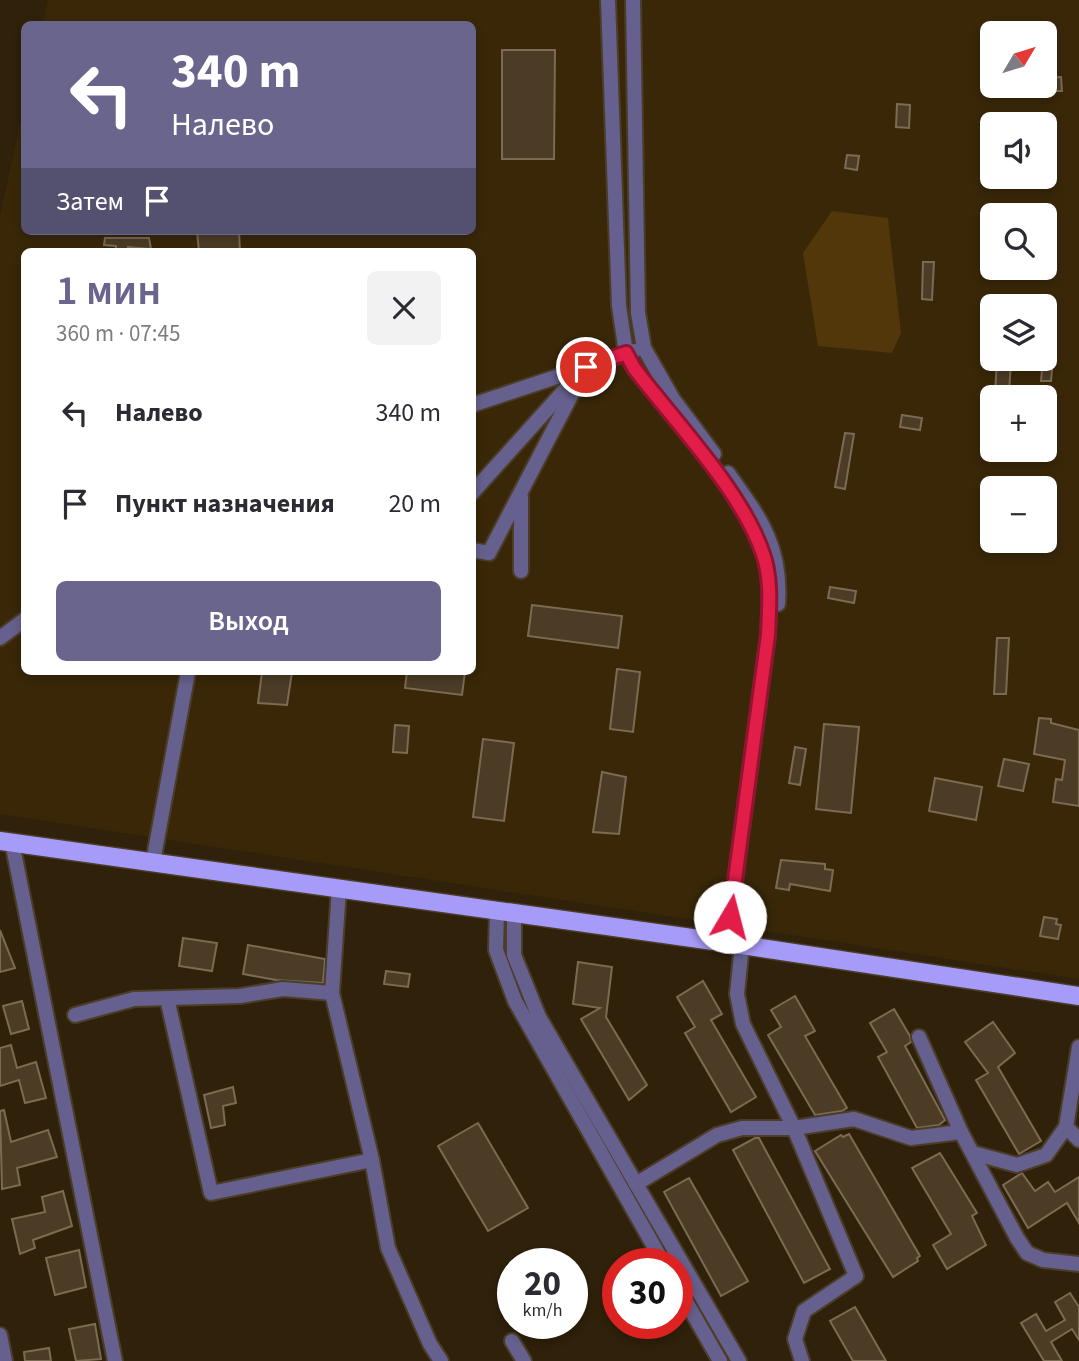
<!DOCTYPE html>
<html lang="ru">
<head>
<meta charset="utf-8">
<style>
	body { margin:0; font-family:"Source Sans 3",sans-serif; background:#f2f2f3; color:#2b2b33; height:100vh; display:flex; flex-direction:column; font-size:26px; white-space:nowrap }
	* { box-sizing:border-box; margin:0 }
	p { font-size:23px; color:#7c7c81 }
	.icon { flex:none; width:38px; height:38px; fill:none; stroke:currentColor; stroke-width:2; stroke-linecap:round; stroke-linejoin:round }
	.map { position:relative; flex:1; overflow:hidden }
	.drawer { position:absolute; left:21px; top:248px; width:455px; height:427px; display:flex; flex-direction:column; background:#fff; border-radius:10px; box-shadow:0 4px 10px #0003 }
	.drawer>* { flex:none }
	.hud { position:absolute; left:21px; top:21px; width:455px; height:214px; border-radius:10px; box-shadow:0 4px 10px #0003; background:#69658c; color:#fff; overflow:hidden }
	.needle { width:46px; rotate:52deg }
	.fabs { position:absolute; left:980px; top:21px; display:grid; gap:14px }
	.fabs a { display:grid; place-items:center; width:77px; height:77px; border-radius:10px; background:#fff; box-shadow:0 4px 10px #0003; font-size:35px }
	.speed { position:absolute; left:497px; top:1248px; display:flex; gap:14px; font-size:35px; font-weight:700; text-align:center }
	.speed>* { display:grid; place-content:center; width:91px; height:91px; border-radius:50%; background:#fff; box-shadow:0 4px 10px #0003; line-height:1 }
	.speed small { font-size:18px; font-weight:400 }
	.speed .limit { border:10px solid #d22; background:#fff; color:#111 }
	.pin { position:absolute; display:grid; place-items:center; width:60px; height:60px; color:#fff; margin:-30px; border:4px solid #fff; border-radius:50%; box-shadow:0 2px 7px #0007 }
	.me { position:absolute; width:77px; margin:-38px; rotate:8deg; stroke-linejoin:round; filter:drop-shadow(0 0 5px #0008) }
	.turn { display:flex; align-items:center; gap:24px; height:147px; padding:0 35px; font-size:32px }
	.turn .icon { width:91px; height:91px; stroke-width:2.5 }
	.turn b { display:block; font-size:49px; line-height:60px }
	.then { display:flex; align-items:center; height:66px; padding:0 35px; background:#0003; gap:14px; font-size:26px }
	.round { display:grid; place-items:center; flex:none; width:74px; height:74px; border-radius:10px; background:#f2f2f3 }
	.headline { display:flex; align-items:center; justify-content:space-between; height:119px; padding:0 35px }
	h1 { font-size:42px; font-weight:600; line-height:52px; color:#69658c }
	.action { display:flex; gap:14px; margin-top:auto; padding:14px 35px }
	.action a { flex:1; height:80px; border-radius:10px; background:#69658c; color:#fff; font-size:28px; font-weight:600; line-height:80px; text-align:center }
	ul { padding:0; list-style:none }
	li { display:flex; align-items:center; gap:21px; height:91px; padding:0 35px }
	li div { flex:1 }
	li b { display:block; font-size:26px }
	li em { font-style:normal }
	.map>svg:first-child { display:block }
	.built { fill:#392708; fill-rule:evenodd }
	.green { fill:#51370a }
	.building { fill:#4c3c26; stroke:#7c6b53; stroke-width:2 }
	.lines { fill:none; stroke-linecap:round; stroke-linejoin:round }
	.minor-casing { stroke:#4b3d28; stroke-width:18 }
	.major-casing { stroke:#4b3d28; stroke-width:21 }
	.minor { stroke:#65608d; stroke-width:14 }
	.major { stroke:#a79bf9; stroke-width:18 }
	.route-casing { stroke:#92132f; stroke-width:18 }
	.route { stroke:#e11d48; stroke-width:12 }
</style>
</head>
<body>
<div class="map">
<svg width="1079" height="1361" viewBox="0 0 1079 1361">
	<rect width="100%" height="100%" fill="#2f210a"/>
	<path class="built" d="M 48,0 L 1079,0 L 1079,979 L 0,814 L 0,216 L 24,106 L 24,231 L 472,231 L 472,24 L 43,24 ZM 992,33 L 1045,33 L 1045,86 L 992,86 ZM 992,124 L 1045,124 L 1045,177 L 992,177 ZM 992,215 L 1045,215 L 1045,268 L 992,268 ZM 24,252 L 472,252 L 472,672 L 24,672 ZM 992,306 L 1045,306 L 1045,359 L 992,359 ZM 992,397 L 1045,397 L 1045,450 L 992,450 ZM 992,488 L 1045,488 L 1045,541 L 992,541 Z"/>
	<polygon class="green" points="832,211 888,218 901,333 892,353 818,346 803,253"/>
	<g class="building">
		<polygon points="502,50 555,50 554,159 502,159"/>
		<polygon points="1061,77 1062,91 1045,91 1045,78"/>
		<polygon points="897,104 910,105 909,128 896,127"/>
		<polygon points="847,155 859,156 857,170 845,168"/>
		<polygon points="197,231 239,231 240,252 199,252"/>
		<polygon points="105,238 149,238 151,249 128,247 128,250 116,250 116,246 104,245"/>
		<polygon points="923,262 934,262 932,300 922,299"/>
		<polygon points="1043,359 1053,359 1051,381 1041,381"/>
		<polygon points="997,360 1011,361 1009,393 995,393"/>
		<polygon points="902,415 922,418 920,430 900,427"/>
		<polygon points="845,433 854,434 845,489 835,487"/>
		<polygon points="830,587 856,591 854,603 828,598"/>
		<polygon points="532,605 622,616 618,648 528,636"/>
		<polygon points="997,638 1009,638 1006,694 994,694"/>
		<polygon points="617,669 640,672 633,732 610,729"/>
		<polygon points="262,672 292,672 287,705 258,703"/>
		<polygon points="407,672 465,672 462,695 405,688"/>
		<polygon points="1039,718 1051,719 1051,723 1079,730 1079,806 1053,802 1056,779 1062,780 1065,760 1034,754"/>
		<polygon points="824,724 859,727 851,813 816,809"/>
		<polygon points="395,725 409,726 407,753 393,752"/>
		<polygon points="483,739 514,743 504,821 473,817"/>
		<polygon points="795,747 806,749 800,785 789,783"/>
		<polygon points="1004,759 1029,764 1023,791 998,786"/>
		<polygon points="602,772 626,777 619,834 593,832"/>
		<polygon points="935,778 982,787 976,820 929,811"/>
		<polygon points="781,860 825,864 825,869 833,870 830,891 790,884 789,890 776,888"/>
		<polygon points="1044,917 1057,919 1056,924 1061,925 1058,939 1040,936"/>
		<polygon points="0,930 15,968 0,972"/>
		<polygon points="183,938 217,943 212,971 179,966"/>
		<polygon points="248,945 325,959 323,983 276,980 243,974"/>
		<polygon points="578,962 612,967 606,1017 647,1085 629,1100 581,1019 600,1008 573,1004"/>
		<polygon points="386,971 410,974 408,987 384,984"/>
		<polygon points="703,981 722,1014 711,1020 756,1097 731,1112 685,1033 695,1027 677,997"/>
		<polygon points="795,996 815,1031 805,1036 847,1108 842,1111 815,1115 768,1035 781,1027 771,1010"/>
		<polygon points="22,1001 29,1029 11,1034 3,1006"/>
		<polygon points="894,1009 910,1036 911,1042 905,1046 945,1120 939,1125 917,1128 878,1057 887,1052 870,1023"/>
		<polygon points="993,1022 1015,1053 998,1067 1041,1141 1019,1154 976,1080 988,1073 965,1042"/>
		<polygon points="11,1045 17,1068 36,1062 46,1098 25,1103 19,1080 0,1086 0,1048"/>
		<polygon points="233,1087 236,1103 223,1106 225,1125 211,1128 204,1095"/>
		<polygon points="4,1110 11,1142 48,1130 57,1157 17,1168 20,1185 2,1189 0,1111"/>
		<polygon points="478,1123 528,1208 488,1231 438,1146"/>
		<polygon points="849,1134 920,1256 917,1258 918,1261 893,1277 815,1151 841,1135 843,1137"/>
		<polygon points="755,1138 759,1138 830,1269 804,1283 733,1150"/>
		<polygon points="940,1153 977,1213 972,1216 986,1245 947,1269 933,1245 951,1234 912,1168"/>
		<polygon points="1022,1173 1035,1191 1048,1182 1055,1192 1079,1177 1079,1223 1067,1203 1028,1228 1003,1185"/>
		<polygon points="689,1178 748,1281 721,1296 664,1192"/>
		<polygon points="63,1191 72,1226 33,1240 35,1248 20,1254 12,1219 45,1212 42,1197"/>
		<polygon points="79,1250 86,1287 55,1295 46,1258"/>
		<polygon points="1070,1293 1079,1307 1079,1340 1072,1329 1051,1342 1062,1361 1044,1361 1021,1323 1036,1314 1046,1331 1065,1320 1055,1302"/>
		<polygon points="855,1307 886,1361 853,1361 830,1321"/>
		<polygon points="95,1324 101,1359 76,1361 69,1329"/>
		<polygon points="49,1348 51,1361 25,1361 24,1352"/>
	</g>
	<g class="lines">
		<g class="minor-casing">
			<g id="minor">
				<path d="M 608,0 L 619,306 L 626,353 L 634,368 C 675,421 743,492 764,554 C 772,580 769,608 768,635 L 727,942"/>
				<polyline points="633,0 638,313 644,348 673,399 714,454"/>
				<polyline points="472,405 634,351"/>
				<path d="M 728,473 C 760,518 782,546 778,604"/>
				<polyline points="472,493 571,383"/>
				<polyline points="521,497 521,571"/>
				<polyline points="472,550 489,553 586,367"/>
				<polyline points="0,638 24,620"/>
				<polyline points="12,842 115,1361"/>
				<polyline points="153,862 188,672"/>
				<polyline points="497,910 496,950 515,1001 664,1264"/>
				<polyline points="514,912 514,955 539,1017 739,1361"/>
				<polyline points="742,945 737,994 743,1024 794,1128 856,1276 804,1311 795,1339 802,1361"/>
				<polyline points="167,998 211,1193 372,1160 332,993"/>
				<polyline points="75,1015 134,999 240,996 283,989 332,993 339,888"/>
				<polyline points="919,1037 961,1132 1017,1238 1027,1253 1043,1260 1079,1264"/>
				<polyline points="1066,1127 1079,1140"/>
				<polyline points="973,1153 1017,1165 1046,1155 1066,1127 1079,1047"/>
				<polyline points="372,1160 388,1248 430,1344 441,1361"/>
				<polyline points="636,1184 717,1135 742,1128 794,1128 854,1119 911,1138 961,1132"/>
				<polyline points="677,1286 720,1361"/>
				<polyline points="0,1335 5,1361"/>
				<polyline points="512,1341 524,1361"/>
			</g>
		</g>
		<g class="major-casing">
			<polyline id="major" points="0,841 742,945 1079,996"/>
		</g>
		<use href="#minor" class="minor"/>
		<use href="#major" class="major"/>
	</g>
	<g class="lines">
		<g class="route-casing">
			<path id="route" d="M 586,367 L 626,353 L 634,368 C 675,422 742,491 763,554 C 772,580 769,608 768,635 L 730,917"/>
		</g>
		<use href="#route" class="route"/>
	</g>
</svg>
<div class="fabs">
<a><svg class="needle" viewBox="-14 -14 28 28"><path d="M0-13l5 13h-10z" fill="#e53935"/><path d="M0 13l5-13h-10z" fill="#7c7c81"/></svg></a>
<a><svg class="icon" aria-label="sound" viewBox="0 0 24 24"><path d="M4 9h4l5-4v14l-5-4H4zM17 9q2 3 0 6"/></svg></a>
<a><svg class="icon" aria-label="search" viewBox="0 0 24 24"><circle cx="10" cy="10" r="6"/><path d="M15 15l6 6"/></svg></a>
<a><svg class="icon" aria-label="layers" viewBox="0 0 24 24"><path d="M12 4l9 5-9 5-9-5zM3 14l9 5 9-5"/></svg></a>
<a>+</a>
<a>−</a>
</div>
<div class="speed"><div>20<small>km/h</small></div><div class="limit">30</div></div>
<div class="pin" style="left:586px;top:367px;background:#d93025"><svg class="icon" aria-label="arrive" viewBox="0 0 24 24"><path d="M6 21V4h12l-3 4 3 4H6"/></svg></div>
<svg class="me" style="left:730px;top:917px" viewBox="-20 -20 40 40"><circle r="19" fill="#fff"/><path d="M0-13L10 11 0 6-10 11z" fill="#e11d48"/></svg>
<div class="hud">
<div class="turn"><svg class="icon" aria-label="left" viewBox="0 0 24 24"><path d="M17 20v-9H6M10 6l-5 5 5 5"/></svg><div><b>340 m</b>Налево</div></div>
<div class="then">Затем<svg class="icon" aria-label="arrive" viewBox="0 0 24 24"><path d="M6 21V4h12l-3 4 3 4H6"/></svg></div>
</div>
<section class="drawer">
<div class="headline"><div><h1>1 мин</h1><p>360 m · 07:45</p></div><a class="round"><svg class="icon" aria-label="close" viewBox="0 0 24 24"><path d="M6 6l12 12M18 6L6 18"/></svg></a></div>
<ul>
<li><svg class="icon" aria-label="left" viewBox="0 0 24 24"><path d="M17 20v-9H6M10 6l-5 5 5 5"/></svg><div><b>Налево</b></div><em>340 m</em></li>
<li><svg class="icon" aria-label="arrive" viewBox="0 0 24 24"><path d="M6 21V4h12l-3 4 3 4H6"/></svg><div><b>Пункт назначения</b></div><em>20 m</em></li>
</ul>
<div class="action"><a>Выход</a></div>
</section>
</div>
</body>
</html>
